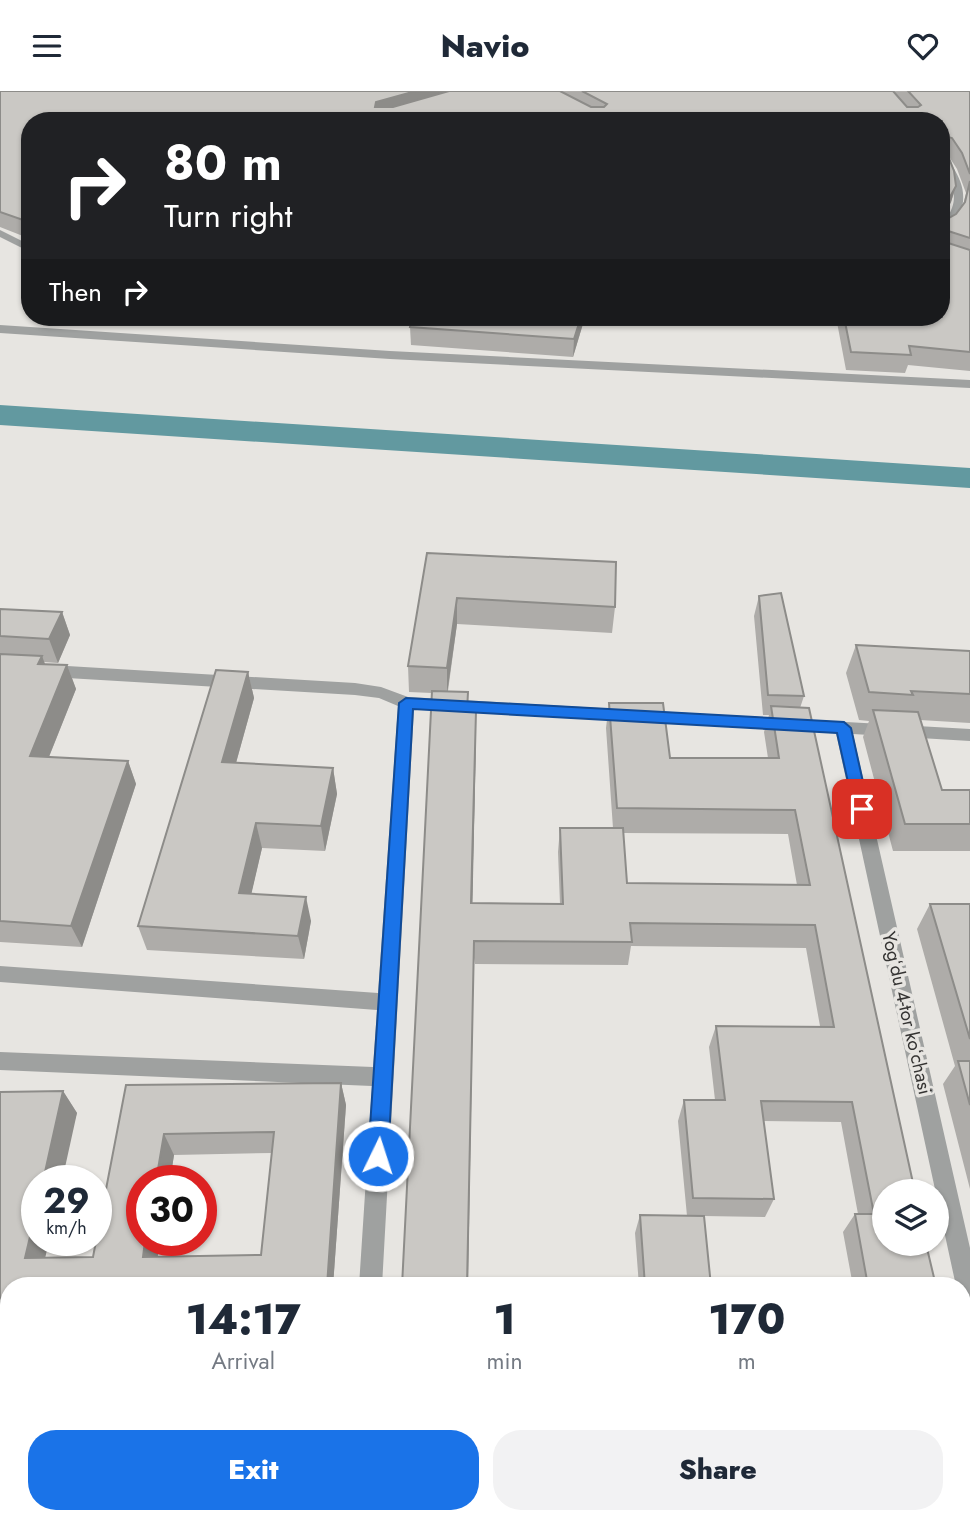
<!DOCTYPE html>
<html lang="en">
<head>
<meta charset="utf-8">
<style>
	body { margin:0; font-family:Jost,sans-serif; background:#f2f2f3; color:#1f2937; height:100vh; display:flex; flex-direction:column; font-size:26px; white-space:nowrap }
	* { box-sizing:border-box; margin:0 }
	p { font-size:23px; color:#747a83 }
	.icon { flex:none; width:38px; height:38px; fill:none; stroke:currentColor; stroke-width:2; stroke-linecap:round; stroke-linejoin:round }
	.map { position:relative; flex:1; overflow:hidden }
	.panel { position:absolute; left:0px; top:1186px; width:971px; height:247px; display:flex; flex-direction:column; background:#fff; border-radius:28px 28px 0 0; box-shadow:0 2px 5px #0004 }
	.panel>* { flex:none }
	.top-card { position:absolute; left:21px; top:21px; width:929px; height:214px; border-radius:28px; box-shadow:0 2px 5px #0004; background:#202124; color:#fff; overflow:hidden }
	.buttons { position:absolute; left:872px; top:1088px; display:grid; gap:14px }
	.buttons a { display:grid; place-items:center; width:77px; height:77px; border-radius:50%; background:#fff; box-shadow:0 2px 5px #0004; font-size:35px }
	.speed { position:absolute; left:21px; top:1074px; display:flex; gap:14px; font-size:35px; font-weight:700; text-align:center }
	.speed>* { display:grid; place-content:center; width:91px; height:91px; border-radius:50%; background:#fff; box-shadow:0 2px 5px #0004; line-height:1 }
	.speed small { font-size:18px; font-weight:400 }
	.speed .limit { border:10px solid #d22; background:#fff; color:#111 }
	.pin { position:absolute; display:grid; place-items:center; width:60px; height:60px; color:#fff; margin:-30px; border-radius:14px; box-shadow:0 4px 10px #0006 }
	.me { position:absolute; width:77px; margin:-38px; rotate:4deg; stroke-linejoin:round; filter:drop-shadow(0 0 5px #0008) }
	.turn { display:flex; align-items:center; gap:24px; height:147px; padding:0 28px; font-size:32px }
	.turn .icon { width:91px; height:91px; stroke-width:2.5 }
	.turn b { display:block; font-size:49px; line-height:60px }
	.then { display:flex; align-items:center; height:66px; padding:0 28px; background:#0003; gap:14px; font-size:26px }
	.eta { display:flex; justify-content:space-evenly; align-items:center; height:119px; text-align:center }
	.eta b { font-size:42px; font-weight:800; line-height:49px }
	.button { display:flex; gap:14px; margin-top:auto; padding:14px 28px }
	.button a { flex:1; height:80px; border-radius:28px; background:#1a73e8; color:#fff; font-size:28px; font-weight:800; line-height:80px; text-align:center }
	.button a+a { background:#f2f2f3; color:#1f2937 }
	header { display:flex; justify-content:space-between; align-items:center; height:91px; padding:0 28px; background:#fff; font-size:32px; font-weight:800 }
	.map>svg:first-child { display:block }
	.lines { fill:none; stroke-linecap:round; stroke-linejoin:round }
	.canal { fill:#6299a0; fill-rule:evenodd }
	.street { fill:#9fa1a0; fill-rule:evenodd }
	.wall { fill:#aeaca9; fill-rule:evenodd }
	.shaded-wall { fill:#8d8c89 }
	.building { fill:#cac8c4; stroke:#8d8c89; stroke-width:2; fill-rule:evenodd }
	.route { fill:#1a73e8; stroke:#114b97; stroke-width:2 }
	.labels { text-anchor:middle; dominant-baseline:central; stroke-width:7; stroke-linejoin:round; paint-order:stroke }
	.street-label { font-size:19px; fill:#343332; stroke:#e7e5e1 }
</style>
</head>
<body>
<header><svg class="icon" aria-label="menu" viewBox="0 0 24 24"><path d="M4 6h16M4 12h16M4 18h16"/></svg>Navio<svg class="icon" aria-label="heart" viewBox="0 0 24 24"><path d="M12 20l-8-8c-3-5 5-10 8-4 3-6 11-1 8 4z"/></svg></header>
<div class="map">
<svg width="970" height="1433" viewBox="0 0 970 1433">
	<rect width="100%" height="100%" fill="#e7e5e1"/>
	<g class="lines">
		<polygon class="canal" points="0,314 970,377 970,397 0,334"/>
		<g class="street">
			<path d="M 942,64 L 945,65 C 960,84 970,104 958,127 C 954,134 949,140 942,143 L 942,134 C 970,99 940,90 942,64 Z"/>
			<polygon points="0,139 30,154 30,161 0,146"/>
			<polygon points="0,234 390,260 970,289 970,297 390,268 0,242"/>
			<polygon points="0,571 355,592 381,596 408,606 970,638 970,650 853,643 970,1157 970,1220 962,1217 962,1195 956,1195 836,642 414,618 382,1195 359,1195 372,995 0,979 0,961 373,976 377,919 0,891 0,875 378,902 398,615 379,607 355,604 0,583"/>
			<polygon points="343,1424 369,1424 368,1433 342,1433"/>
		</g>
	</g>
	<g class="wall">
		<path d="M 0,0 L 970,0 L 970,280 L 908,274 L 905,282 L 846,279 L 836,226 L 942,226 L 942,30 L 30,30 L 30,146 L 28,147 L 0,136 ZM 948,64 L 957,78 L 966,102 L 963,114 L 956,123 L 947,128 L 945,122 L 951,111 L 956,95 Z"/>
		<polygon points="412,226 585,226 573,266 411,254 410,236"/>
		<path d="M 427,462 L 615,516 L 612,542 L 457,533 L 448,600 L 468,620 L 476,645 L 472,812 L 560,813 L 558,761 L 560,737 L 613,737 L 606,637 L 609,612 L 670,667 L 768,667 L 764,641 L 769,624 L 763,624 L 754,525 L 759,505 L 804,605 L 800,617 L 936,1195 L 853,1195 L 843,1141 L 855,1123 L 858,1123 L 841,1031 L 763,1030 L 774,1108 L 765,1126 L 704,1125 L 711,1195 L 639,1195 L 635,1142 L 640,1124 L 687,1125 L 678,1030 L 684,1009 L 715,1009 L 709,956 L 716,935 L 820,935 L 806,857 L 631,855 L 628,874 L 475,873 L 432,602 L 409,601 L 408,575 ZM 623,742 L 788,743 L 797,794 L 627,792 Z"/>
		<polygon points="0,518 62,521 70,544 58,572 44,571 45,573 67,574 76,598 49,666 128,670 136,693 82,856 0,851"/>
		<polygon points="856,554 970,560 970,632 920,629 942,699 970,699 970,760 893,760 863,646 869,630 859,629 846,582"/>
		<polygon points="248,581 254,607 236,672 333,677 337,703 325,760 262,757 251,803 311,830 304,868 147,859 138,835"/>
		<polygon points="930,813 970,813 970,1098 943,993 955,975 917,838"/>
		<path d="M 341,992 L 346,1014 L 333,1195 L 9,1195 L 9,1424 L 85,1424 L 10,1426 L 9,1433 L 0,1433 L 0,1001 L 63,1000 L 77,1022 L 37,1150 L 49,1150 L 45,1166 L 93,1166 L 126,994 ZM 272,1062 L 261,1164 L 157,1166 L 174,1064 Z"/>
		<polygon points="654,1424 735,1424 736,1433 655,1433"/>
		<polygon points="893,1424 962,1424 970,1433 895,1433"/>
	</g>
	<g class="shaded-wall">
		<polygon points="416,0 471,0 377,27 375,16 376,11"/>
		<polygon points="956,95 951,111 942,130 944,117"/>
		<polygon points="30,128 30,146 28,147 23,129"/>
		<polygon points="581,226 585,226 573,266 574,248"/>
		<polygon points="457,507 457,533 447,603 447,577"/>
		<polygon points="62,521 70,544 58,572 49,548"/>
		<polygon points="42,565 51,589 38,573"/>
		<polygon points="67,574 76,598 40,688 30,665"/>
		<polygon points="248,581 254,607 229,697 222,671"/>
		<polygon points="476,620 476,645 472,836 471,812"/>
		<polygon points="128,670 136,693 82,856 71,835"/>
		<polygon points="333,677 337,703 325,760 321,735"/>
		<polygon points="256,732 262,757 246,826 239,802"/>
		<polygon points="306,806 311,830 304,868 298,845"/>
		<polygon points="474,850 468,1195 467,1195"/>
		<polygon points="341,992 346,1014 333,1195 327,1195"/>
		<polygon points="63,1000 77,1022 62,1090 43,1090"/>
		<polygon points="164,1043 174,1064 170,1090 156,1090"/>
		<polygon points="37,1116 37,1150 49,1150 41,1185 25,1167"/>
		<polygon points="145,1150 160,1150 155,1184 143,1166"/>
		<polygon points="0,1420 10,1426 9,1433 0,1433"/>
		<polygon points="290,1424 298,1424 298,1433 289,1433"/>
	</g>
	<g class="building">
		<polygon points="0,0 416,0 376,11 375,16 393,16 449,0 560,0 591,16 604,16 607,13 582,0 893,0 907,16 918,16 921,14 908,0 970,0 970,83 962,62 952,47 945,45 945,57 954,80 956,95 944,117 947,128 956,123 965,111 970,90 970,147 948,140 945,143 945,151 970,159 970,261 909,255 911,264 851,261 844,226 942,226 942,30 30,30 30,128 23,129 0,121"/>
		<polygon points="412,226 581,226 574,248 410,236"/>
		<polygon points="427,462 616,471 615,516 457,507 447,577 408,575"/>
		<polygon points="781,502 804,605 768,604 759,505"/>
		<polygon points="0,518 62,521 49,548 0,545"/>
		<polygon points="856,554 970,560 970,603 911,600 913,604 869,601"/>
		<polygon points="0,563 42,565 38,573 67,574 30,665 128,670 71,835 0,830"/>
		<polygon points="216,579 248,581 222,671 333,677 321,735 256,732 239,802 306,806 298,845 138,835"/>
		<polygon points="432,600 468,601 467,620 476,620 471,812 563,813 560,737 623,737 627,792 810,794 795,719 617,717 609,612 663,612 670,667 779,667 771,615 809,617 915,1101 884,1101 884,1153 926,1153 936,1195 868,1195 855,1123 874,1123 852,1011 761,1010 774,1108 693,1107 684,1009 725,1009 716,935 834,936 815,834 630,832 632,851 474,850 467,1195 402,1195"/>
		<polygon points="873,619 918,621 942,699 970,699 970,733 905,733"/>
		<polygon points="930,813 970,813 970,948"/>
		<polygon points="958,970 970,970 970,1014"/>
		<path d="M 341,992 L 327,1195 L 9,1195 L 9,1415 L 0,1415 L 0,1001 L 63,1000 L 43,1090 L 37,1090 L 37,1116 L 25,1167 L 93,1166 L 126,994 ZM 274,1041 L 261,1164 L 143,1166 L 145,1150 L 142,1150 L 142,1090 L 156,1090 L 164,1043 Z"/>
		<polygon points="640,1124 704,1125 711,1195 645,1195"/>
		<polygon points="962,1318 970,1352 970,1433 912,1433 911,1424 962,1424"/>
		<polygon points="228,1424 290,1424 289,1433 227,1433"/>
		<polygon points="395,1424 468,1424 469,1433 395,1433"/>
		<polygon points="661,1424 735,1424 736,1433 662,1433"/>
	</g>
	<polygon class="route" points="406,607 844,631 851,637 869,718 862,725 854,718 837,642 413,618 388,1065 385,1071 378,1074 371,1071 368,1065 399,612"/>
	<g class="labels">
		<g class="street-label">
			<text transform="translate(907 922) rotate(77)">Yogʻdu 4-tor koʻchasi</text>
		</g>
	</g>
</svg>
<div class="buttons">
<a><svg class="icon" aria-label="layers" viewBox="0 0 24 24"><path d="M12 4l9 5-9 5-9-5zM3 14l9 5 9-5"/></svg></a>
</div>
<div class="speed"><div>29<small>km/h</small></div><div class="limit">30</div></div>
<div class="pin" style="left:862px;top:718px;background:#d93025"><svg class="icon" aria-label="arrive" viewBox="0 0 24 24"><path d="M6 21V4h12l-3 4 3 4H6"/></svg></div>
<svg class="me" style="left:378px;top:1065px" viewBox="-20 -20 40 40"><circle r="17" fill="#1a73e8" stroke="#fff" stroke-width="3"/><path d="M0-11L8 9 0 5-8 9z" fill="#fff"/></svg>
<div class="top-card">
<div class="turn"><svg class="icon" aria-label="right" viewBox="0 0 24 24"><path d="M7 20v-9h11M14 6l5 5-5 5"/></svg><div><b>80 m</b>Turn right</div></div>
<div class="then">Then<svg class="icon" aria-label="right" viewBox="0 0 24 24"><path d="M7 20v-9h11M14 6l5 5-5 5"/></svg></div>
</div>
<section class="panel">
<div class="eta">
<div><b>14:17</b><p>Arrival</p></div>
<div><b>1</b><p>min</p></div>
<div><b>170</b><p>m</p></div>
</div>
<div class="button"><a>Exit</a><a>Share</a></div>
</section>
</div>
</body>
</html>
